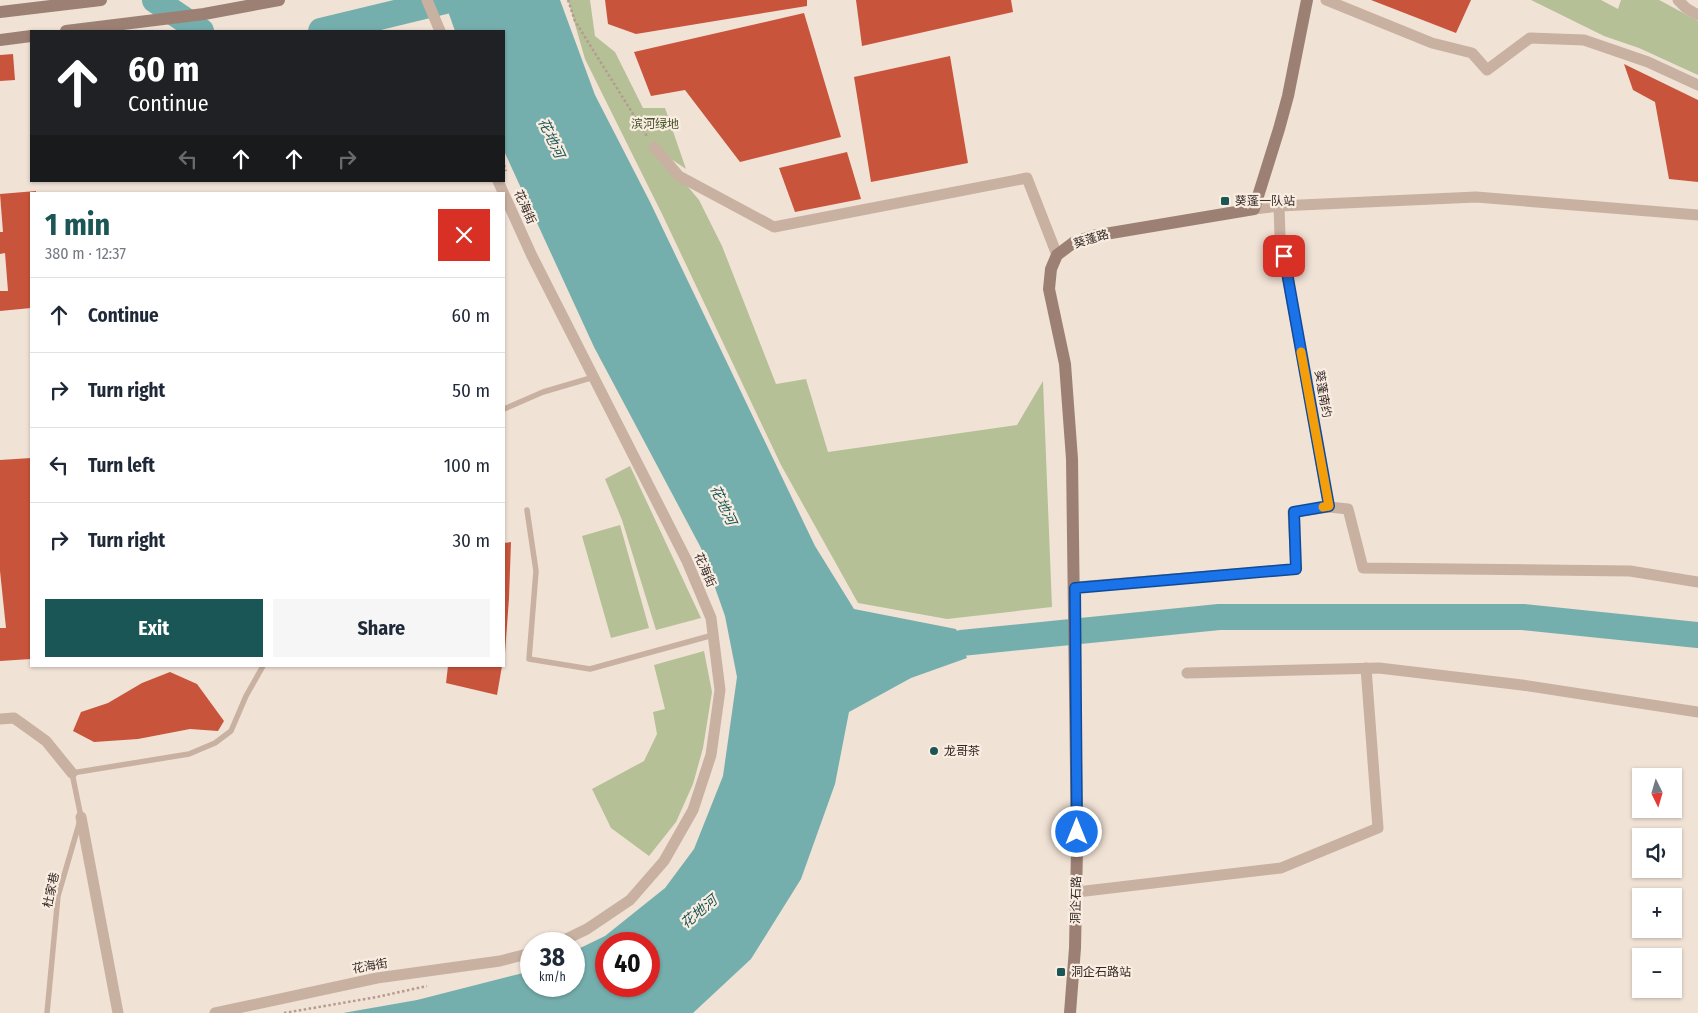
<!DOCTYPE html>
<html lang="en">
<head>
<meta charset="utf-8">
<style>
	body { margin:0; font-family:"Fira Sans Condensed","Noto Sans SC",sans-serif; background:#f6f6f7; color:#1f2937; height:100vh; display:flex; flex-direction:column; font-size:19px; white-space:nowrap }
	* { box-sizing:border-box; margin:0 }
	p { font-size:16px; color:#747a83 }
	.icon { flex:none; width:28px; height:28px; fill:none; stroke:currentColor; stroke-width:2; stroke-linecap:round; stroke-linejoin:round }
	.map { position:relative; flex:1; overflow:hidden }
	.sheet { position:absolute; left:30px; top:192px; width:475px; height:475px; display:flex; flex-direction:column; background:#fff; border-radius:0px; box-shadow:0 1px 4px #0004 }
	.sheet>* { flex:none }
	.banner { position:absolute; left:30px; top:30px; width:475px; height:152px; border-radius:0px; box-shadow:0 1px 4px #0004; background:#202124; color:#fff; overflow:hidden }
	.needle { width:32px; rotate:175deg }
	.buttons { position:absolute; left:1632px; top:768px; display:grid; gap:10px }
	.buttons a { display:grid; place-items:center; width:50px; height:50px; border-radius:0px; background:#fff; box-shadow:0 1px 4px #0004; font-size:25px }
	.speed { position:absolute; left:520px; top:932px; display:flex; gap:10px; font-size:25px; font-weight:700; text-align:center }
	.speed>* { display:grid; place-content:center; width:65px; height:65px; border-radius:50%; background:#fff; box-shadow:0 1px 4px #0004; line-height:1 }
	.speed small { font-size:12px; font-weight:400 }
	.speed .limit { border:8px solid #d22; background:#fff; color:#111 }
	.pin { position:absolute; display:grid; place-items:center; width:42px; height:42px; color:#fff; margin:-21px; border-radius:10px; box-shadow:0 2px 8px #0006 }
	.me { position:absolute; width:55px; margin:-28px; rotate:0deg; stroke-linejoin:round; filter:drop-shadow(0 0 4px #0008) }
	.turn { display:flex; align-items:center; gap:18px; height:105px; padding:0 15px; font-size:22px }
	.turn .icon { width:65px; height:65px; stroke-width:2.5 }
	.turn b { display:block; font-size:35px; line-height:42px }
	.lanes { display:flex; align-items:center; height:48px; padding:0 15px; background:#0003; justify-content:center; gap:25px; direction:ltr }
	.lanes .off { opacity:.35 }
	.round { display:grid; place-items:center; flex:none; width:52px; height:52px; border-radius:0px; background:#f6f6f7 }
	.summary { display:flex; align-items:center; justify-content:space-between; height:85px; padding:0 15px }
	h1 { font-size:30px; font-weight:700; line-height:38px; color:#1a5655 }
	.action { display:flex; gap:10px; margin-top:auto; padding:10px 15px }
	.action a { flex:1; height:58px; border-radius:0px; background:#1a5655; color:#fff; font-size:20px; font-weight:700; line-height:58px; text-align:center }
	.action a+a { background:#f6f6f7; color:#1f2937 }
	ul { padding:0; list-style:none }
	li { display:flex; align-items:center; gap:15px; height:75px; padding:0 15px; border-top:1px solid #e0e1e3 }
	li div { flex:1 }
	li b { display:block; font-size:19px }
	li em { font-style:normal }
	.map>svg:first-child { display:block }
	.green { fill:#b5c096 }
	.water { fill:#75afad; fill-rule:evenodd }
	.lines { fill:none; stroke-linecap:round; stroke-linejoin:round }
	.river { stroke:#75afad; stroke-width:26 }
	.building { fill:#c9543c }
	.path { stroke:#b59b8d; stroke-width:2.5; stroke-dasharray:2.5 2.5; stroke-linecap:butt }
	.lane { stroke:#c9b1a2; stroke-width:5.5 }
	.street { stroke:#c9b1a2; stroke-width:11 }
	.secondary { stroke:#9d8074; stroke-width:12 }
	.route-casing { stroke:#114b97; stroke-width:12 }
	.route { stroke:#1a73e8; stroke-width:9 }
	.slow { stroke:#f59e0b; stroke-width:9 }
	.poi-dot { fill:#1a5655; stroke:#f9ede2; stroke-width:2 }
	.labels { text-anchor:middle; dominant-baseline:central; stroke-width:4.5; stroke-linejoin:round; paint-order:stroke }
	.park-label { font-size:12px; fill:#465228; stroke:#f9ede2 }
	.poi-label { font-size:12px; fill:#342825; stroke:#f9ede2; text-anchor:start }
	.street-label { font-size:12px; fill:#342825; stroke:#f9ede2 }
	.water-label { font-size:14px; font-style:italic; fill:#1a5655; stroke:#f9ede2 }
</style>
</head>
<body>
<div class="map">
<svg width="1698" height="1013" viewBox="0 0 1698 1013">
	<rect width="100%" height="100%" fill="#f1e2d6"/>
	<g class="green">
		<polygon points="568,0 590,0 595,36 615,52 643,108 665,108 686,169 656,149 699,200 722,246 776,384 806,379 828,452 1017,425 1043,381 1052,607 947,619 858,603 781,465 663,216 585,59"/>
		<polygon points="1531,0 1601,0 1618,9 1621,0 1659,0 1663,2 1698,21 1698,75 1639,48 1604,36"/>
		<polygon points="630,466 701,618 656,630 622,520 605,479"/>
		<polygon points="620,525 649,628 611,638 582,536"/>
		<polygon points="704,651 712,692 703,748 693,784 676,822 649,856 611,828 592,789 644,761 657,734 653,712 665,709 654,665"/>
	</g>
	<path class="water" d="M 444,0 L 560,0 L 595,95 L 650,202 L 815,546 L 854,609 L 956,629 L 967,658 L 911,678 L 849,712 L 835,784 L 801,879 L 751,959 L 693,1013 L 343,1013 L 417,1000 L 531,971 L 531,986 L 574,986 L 574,951 L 605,936 L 665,888 L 694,849 L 723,776 L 737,677 L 725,616 L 701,548 L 594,347 L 504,151 L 504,31 L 455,31 ZM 606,944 L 649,944 L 649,986 L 606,986 Z"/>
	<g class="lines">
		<g class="river">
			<polyline points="155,0 201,31"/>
			<polyline points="321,31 449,0"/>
			<polyline points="926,648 961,643 1219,617 1523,617 1698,635"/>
		</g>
	</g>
	<g class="building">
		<polygon points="605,0 807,0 807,6 636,34 608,24"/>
		<polygon points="856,0 1011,0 1013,12 862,46"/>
		<polygon points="1371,0 1471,0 1456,33"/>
		<polygon points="804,13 841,137 740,162 685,90 651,96 634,52"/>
		<polygon points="13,54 15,80 0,81 0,55"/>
		<polygon points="950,56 968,163 871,182 854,77"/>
		<polygon points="1624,64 1698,100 1698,182 1669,179 1655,102 1633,90"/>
		<polygon points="847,152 861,199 795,212 779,168"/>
		<polygon points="36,191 36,194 31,194 31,308 0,311 0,291 8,291 5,253 0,254 0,232 3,232 0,194"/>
		<polygon points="31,458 31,659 0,661 0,628 6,628 0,571 0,460"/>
		<polygon points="511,542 509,598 505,653 504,543"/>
		<polygon points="448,666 502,666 497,695 446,683"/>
		<polygon points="170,672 197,684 224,721 218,731 190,729 138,739 94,742 73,731 81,712 108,703 142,683"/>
	</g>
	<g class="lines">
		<g class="path">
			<polyline points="568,0 575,21 648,138"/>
			<polyline points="504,165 506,171"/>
			<polyline points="284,1013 377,997 427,986"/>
		</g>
		<g class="lane">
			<polyline points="504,409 543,392 594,377"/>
			<polyline points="527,510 536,571 529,659 590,669 713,635"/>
			<polyline points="47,1013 58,896 81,817 72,773 189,754 215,743 231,731 246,696 263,666"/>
		</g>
		<g class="street">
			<polyline points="427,0 440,31"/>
			<polyline points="1326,0 1432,43 1472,53 1487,70 1530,38 1584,40 1648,62 1698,85"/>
			<polyline points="1678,0 1686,8 1698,15"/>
			<polyline points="654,147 679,176 774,227 1027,178 1057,255"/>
			<polyline points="498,181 532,256 687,561 711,618 720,690 711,755 693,810 664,861 630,900 587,929 556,944"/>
			<polyline points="1279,206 1280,236 1329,507 1348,509 1363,568 1630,571 1698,582"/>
			<polyline points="1254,209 1279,206 1476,197 1698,215"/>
			<polyline points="1075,587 1296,569 1293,512 1329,507"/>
			<polyline points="1187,673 1379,668 1522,685 1698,712"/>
			<polyline points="0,719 14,718 46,741 72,773"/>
			<polyline points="81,817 118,1013"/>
			<polyline points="1077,892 1281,868 1378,828 1366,668"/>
			<polyline points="215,1013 377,978 500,961 531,953"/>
		</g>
		<g class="secondary">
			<polyline points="0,12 101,0"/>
			<polyline points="66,31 204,14 279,0"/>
			<polyline points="0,40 31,36"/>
			<polyline points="1070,1013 1075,948 1077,849 1072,459 1065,364 1049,289 1051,269 1057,255 1073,243 1093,236 1254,209 1279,129 1288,96 1307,0"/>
		</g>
	</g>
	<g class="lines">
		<g class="route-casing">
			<polyline id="route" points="1077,832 1075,588 1296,569 1294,512 1329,506 1284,256"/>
		</g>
		<use href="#route" class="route"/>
		<polyline class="slow" points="1301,352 1329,506 1323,507"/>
	</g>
	<g class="poi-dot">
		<rect x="1220" y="196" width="10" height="10" rx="2.5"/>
		<circle cx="934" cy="751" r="5"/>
		<rect x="1056" y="967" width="10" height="10" rx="2.5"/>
	</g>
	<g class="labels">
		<g class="park-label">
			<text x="655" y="124">滨河绿地</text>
		</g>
		<g class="poi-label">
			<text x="1235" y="201">葵蓬一队站</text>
			<text x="944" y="751">龙哥茶</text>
			<text x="1071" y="972">洞企石路站</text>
		</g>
		<g class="street-label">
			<text transform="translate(525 207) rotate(66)">花海街</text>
			<text transform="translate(1091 239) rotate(-17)">葵蓬路</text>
			<text transform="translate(1323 394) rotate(80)">葵蓬南约</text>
			<text transform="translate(705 570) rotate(67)">花海街</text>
			<text transform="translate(51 890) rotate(-78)">杜家巷</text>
			<text transform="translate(1076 900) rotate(-89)">洞企石路</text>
			<text transform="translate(370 966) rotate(-10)">花海街</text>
		</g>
		<g class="water-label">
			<text transform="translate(551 138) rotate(65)">花地河</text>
			<text transform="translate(723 505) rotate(65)">花地河</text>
			<text transform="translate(699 912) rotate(-40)">花地河</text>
		</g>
	</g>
</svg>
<div class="buttons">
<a><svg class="needle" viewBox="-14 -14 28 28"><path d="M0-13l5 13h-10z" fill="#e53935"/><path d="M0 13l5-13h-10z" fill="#747a83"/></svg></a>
<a><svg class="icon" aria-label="sound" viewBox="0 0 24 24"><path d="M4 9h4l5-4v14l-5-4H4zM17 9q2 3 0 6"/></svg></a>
<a>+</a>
<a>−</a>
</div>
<div class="speed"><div>38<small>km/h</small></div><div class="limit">40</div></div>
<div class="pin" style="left:1284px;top:256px;background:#d93025"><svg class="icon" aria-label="arrive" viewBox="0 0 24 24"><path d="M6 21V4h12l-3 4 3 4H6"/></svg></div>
<svg class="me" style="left:1077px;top:832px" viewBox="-20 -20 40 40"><circle r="17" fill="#1a73e8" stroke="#fff" stroke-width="3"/><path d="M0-11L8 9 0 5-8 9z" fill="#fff"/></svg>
<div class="banner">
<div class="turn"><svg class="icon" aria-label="ahead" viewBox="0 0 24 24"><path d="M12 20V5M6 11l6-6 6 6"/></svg><div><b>60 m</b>Continue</div></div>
<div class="lanes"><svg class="icon off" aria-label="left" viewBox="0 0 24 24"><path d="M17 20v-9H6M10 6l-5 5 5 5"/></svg><svg class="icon" aria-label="ahead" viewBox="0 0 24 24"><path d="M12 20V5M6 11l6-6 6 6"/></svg><svg class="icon" aria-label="ahead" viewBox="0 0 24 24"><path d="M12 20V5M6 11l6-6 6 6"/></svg><svg class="icon off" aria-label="right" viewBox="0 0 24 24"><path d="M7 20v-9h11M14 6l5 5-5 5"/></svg></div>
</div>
<section class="sheet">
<div class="summary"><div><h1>1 min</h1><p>380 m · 12:37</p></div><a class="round" style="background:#d93025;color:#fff"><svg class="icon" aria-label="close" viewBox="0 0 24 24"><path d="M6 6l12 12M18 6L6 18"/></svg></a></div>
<ul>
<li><svg class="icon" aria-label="ahead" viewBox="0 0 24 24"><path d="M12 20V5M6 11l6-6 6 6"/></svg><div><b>Continue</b></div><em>60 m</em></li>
<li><svg class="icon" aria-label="right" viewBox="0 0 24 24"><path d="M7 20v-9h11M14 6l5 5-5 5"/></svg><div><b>Turn right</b></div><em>50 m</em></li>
<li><svg class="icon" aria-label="left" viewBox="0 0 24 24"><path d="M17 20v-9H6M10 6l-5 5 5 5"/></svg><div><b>Turn left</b></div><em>100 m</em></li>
<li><svg class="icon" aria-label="right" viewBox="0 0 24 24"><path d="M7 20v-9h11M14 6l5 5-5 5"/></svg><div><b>Turn right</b></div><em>30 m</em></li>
</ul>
<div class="action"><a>Exit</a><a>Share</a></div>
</section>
</div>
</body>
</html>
